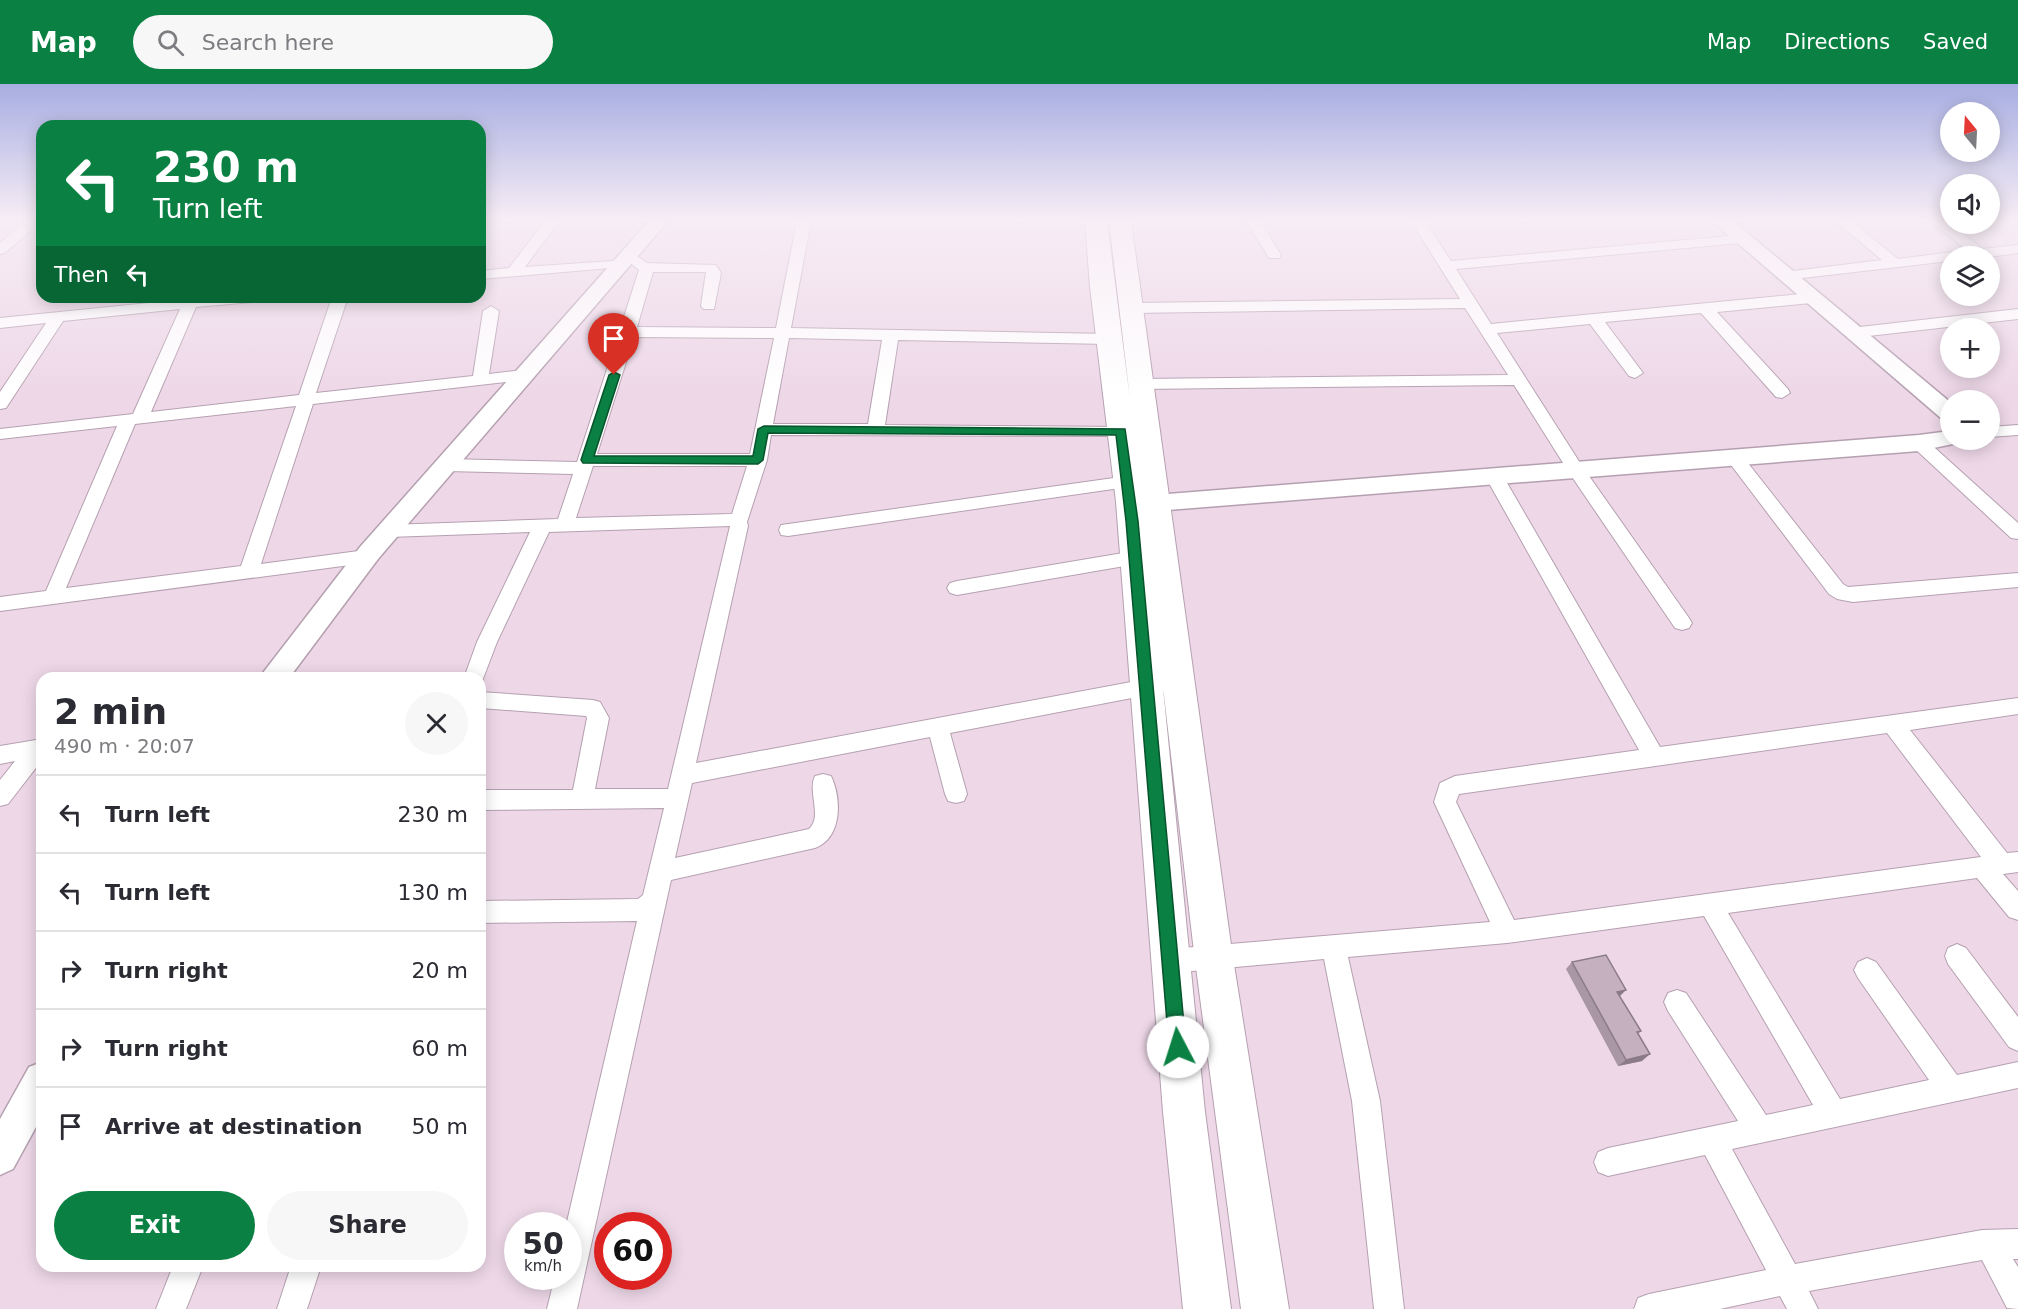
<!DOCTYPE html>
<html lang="en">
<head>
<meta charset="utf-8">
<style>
	body { margin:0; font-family:"DejaVu Sans",sans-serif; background:#f7f7f7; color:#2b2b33; height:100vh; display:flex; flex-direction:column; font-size:22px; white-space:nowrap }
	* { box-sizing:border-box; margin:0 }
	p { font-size:20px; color:#7c7c81 }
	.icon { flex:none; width:33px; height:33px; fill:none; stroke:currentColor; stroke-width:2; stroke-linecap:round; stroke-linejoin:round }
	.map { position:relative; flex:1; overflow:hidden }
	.panel { position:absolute; left:36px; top:588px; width:450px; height:600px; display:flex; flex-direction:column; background:#fff; border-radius:18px; box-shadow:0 3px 15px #0003 }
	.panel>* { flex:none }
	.guide { position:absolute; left:36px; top:36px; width:450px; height:183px; border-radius:18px; box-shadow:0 3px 15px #0003; background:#0b8043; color:#fff; overflow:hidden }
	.needle { width:39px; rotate:342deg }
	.controls { position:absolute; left:1940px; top:18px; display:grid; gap:12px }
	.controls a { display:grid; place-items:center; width:60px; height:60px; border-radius:50%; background:#fff; box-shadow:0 3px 15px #0003; font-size:30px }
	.speed { position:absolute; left:504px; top:1128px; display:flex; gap:12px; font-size:30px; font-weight:700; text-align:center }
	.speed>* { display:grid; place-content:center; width:78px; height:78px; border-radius:50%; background:#fff; box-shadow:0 3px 15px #0003; line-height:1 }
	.speed small { font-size:15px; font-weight:400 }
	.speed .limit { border:9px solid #d22; background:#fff; color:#111 }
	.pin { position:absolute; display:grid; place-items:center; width:51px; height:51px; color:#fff; margin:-62px -26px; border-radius:50% 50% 50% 0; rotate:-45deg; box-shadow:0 0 6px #0007 }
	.pin .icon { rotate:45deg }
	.me { position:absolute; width:66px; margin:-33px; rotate:355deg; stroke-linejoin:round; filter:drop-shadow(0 0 4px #0008) }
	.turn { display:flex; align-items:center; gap:21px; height:126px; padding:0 18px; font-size:27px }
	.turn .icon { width:78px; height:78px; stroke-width:2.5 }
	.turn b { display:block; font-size:42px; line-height:51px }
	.then { display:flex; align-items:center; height:57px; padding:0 18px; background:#0003; gap:12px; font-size:22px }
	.round { display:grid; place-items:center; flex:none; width:63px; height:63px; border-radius:32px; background:#f7f7f7 }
	.summary { display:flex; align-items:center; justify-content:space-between; height:102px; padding:0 18px }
	h1 { font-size:36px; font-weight:700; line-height:45px }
	.primary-button { display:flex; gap:12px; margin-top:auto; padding:12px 18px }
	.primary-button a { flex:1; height:69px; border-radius:36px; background:#0b8043; color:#fff; font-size:24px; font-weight:700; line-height:69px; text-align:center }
	.primary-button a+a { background:#f7f7f7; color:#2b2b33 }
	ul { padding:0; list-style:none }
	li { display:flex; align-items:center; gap:18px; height:78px; padding:0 18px; border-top:2px solid #e1e1e2 }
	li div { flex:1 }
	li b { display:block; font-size:22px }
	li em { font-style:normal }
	header { display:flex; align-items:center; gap:36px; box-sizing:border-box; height:84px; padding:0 30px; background:#0b8043; color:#fff }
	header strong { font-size:28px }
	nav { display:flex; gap:33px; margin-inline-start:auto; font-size:21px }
	.search { width:420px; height:54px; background:#f7f7f7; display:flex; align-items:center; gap:15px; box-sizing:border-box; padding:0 21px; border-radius:33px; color:#7c7c81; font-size:22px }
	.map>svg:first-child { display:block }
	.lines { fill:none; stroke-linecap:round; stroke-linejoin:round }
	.street-casing { stroke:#b5a0b0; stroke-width:2 }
	.secondary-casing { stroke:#b5a0b0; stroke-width:3 }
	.primary-casing { stroke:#b5a0b0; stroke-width:2 }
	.street { fill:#fff; fill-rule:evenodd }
	.secondary { fill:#fff; fill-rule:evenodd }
	.primary { fill:#fff; fill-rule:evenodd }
	.wall { fill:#a997a5 }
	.shaded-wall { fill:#8a7b86 }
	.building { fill:#c5b0c0; stroke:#8a7b86; stroke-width:1.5 }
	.route { fill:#0b8043; stroke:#07532c; stroke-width:1.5 }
</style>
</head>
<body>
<header>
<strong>Map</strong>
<div class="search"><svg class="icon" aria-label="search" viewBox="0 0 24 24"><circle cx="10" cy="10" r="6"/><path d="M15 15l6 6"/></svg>Search here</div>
<nav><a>Map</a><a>Directions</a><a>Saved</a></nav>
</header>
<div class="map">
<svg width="2018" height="1225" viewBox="0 0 2018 1225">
	<rect width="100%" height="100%" fill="#eed8e8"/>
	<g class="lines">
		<g class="street-casing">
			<g id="street">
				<polygon points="25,137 41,137 5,169 0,170 0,159"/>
				<path d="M 545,137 L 559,137 L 525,183 L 626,176 L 622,171 L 629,167 L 647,179 L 716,181 L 721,189 L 714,225 L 704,225 L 701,222 L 706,188 L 653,188 L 637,243 L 776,244 L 797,137 L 811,137 L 791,244 L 1109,250 L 1117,255 L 1109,260 L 898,256 L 885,341 L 1121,343 L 1127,344 L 1130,348 L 1127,352 L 771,351 L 767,376 L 747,438 L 748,442 L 696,679 L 1158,593 L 1165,595 L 1168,601 L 1165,607 L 1158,609 L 950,649 L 967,710 L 964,717 L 956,719 L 948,717 L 945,710 L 930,653 L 692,699 L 675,774 L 809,745 C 823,732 807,708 815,692 L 823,690 L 831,692 C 842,715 842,754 815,764 L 671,796 L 577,1225 L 547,1225 L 555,1192 L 568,1192 L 568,1142 L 566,1142 L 637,837 L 480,839 L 480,817 L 638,815 L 643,811 L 664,724 L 480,726 L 480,706 L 573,706 L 587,634 L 586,632 L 480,624 L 480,608 L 593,616 L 600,618 L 609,634 L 595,705 L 668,705 L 730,442 L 549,448 L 497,558 L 481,600 L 480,594 L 464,594 L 477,558 L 530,448 L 389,453 L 382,452 L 380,447 L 382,442 L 389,441 L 558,435 L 573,390 L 446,387 L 440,385 L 437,381 L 440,377 L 446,375 L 577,378 L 639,186 L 629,178 L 627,182 L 622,183 L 480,195 L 480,187 L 509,184 ZM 634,253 L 774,254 L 750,370 L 597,370 ZM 789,254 L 882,256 L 868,340 L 773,340 ZM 593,382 L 747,382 L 732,430 L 576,434 Z"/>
				<polygon points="1246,137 1260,137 1281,171 1279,174 1269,174"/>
				<polygon points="1411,137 1425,137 1451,177 1741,151 1748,155 1741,159 1456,185 1491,240 1811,209 1819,214 1811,219 1717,228 1788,305 1790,309 1782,314 1776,313 1701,229 1605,238 1643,289 1635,294 1629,292 1590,240 1497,249 1582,382 1689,534 1692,539 1689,544 1682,546 1675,544 1570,390 1514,301 1140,305 1132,300 1140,295 1508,291 1465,224 1131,229 1123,224 1131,219 1460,215"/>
				<polygon points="1835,137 1851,137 1898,175 1967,166 1930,137 1946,137 1983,165 2018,161 2018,169 1989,173 1950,172 1950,177 1785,196 1780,195 1778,192 1785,188 1882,176"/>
				<path d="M 208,213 L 260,213 L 252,218 L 196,223 L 151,328 L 299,311 L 332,213 L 348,213 L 316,309 L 473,292 L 483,227 L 491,222 L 499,227 L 489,290 L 524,286 L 532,291 L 524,296 L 313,320 L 261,480 L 366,466 L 373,468 L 375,473 L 373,478 L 0,527 L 0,513 L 46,507 L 117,342 L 0,355 L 0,345 L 133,330 L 180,225 L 63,237 L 6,324 L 0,325 L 0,308 L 46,239 L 0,244 L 0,234 ZM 296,322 L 241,482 L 66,504 L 135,340 Z"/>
				<polygon points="2018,225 2018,235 1851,254 1843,249 1851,244"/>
				<polygon points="2018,341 2018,351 1989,353 1989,343"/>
				<polygon points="1919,353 1925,355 2018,439 2018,455 2011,454 1913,363 1910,359 1913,355"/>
				<polygon points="1734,367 1740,369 1843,500 1848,503 2018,489 2018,503 1853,518 1837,515 1829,510 1728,377 1725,373 1728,369"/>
				<path d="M 1494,386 L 1500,388 L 1503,392 L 1660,663 L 2018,614 L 2018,630 L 1910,646 L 2007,769 L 2018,768 L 2018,788 L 2003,790 L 2018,807 L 2018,836 L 2009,833 L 1977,794 L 1728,829 L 1840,1015 L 1929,996 L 1858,894 L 1854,886 L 1858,878 L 1867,874 L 1876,878 L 1957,991 L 2018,978 L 2018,1004 L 1732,1065 L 1795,1180 L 1982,1146 L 2018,1145 L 2018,1175 L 2013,1175 L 2018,1183 L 2018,1225 L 2007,1224 L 1982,1176 L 1809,1207 L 1818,1225 L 1787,1225 L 1780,1212 L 1720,1225 L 1634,1225 L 1638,1214 L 1649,1210 L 1766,1186 L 1705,1071 L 1608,1092 L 1598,1088 L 1594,1078 L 1598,1068 L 1608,1064 L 1738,1037 L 1668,927 L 1664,918 L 1668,909 L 1677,906 L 1686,909 L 1766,1031 L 1813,1021 L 1704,832 L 1507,859 L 1348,873 L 1380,1017 L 1404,1225 L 1374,1225 L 1352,1017 L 1324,875 L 1170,889 L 1161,885 L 1158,877 L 1161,869 L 1170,865 L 1490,838 L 1434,718 L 1440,699 L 1455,692 L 1639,666 L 1485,392 L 1488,388 ZM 1887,649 L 1981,773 L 1514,836 L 1456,718 L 1459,710 Z"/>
				<polygon points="1128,392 1134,394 1137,398 1134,402 788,452 781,451 779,446 781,441 788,440"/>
				<polygon points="1135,467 1142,469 1144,474 1142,479 957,511 950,509 947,504 950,499 957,497"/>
				<polygon points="42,655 42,676 8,720 0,722 0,696 15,677 0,680 0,662"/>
				<polygon points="1957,860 1966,864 2018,933 2018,967 2009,963 1948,880 1945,872 1948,864"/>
				<polygon points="173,1182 203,1182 186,1225 156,1225"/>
				<polygon points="291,1182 321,1182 307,1225 277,1225"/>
			</g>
		</g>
		<g class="secondary-casing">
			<g id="secondary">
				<polygon points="649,137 668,137 378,475 289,594 259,594 360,463"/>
				<polygon points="1712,137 1733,137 1950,318 1950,337 1942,335"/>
				<polygon points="1950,347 1950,356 1961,356 1958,359 1919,367 1155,427 1146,425 1143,419 1146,413 1155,411 1919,351"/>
				<polygon points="42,978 42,1032 13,1085 0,1091 0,1035 29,983"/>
			</g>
		</g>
		<g class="primary-casing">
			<polygon id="primary" points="1085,137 1107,137 1130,315 1109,137 1131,137 1232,868 1289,1225 1241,1225 1194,868 1162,594 1205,1028 1231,1225 1183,1225 1163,1028 1116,418 1090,203"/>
		</g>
		<use href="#street" class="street"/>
		<use href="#secondary" class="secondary"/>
		<use href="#primary" class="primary"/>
	</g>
	<polygon class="wall" points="1572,878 1619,912 1641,947 1638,950 1642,977 1618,982 1566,885"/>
	<g class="shaded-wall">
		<polygon points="1626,906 1619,913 1617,908"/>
		<polygon points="1650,970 1642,977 1618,982 1626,976"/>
	</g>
	<polygon class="building" points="1606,871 1626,906 1617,908 1641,947 1637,948 1650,970 1626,976 1572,878"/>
	<linearGradient id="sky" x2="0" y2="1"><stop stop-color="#a8aee2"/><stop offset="0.44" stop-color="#f7edf5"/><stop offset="1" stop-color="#f7edf5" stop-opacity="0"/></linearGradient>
	<rect width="2018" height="309" fill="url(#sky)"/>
	<polygon class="route" points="614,288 620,291 594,372 753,372 758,345 764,342 1125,345 1138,437 1186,963 1184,969 1178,972 1172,969 1169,963 1126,437 1116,351 768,349 763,376 758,380 583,379 581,376 609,291"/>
</svg>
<div class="controls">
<a><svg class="needle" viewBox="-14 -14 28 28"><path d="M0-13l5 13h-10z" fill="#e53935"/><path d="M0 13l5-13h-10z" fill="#7c7c81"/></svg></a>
<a><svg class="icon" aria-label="sound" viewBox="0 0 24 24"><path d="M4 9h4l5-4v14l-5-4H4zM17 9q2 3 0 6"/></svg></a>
<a><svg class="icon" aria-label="layers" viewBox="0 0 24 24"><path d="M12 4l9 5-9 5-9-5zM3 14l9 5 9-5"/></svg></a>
<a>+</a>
<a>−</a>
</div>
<div class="speed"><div>50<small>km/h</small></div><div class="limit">60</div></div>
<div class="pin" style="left:614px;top:291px;background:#d93025"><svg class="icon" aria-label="arrive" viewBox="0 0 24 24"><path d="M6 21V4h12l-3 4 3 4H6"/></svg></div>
<svg class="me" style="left:1178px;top:963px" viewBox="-20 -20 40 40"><circle r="19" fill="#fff"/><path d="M0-13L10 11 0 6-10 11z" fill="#0b8043"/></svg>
<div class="guide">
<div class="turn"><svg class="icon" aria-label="left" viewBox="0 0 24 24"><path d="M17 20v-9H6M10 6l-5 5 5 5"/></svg><div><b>230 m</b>Turn left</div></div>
<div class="then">Then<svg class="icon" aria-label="left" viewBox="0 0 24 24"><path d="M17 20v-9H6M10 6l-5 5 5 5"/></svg></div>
</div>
<section class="panel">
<div class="summary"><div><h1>2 min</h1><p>490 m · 20:07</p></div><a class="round"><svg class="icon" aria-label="close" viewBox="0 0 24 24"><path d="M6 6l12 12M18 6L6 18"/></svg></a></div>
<ul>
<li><svg class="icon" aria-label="left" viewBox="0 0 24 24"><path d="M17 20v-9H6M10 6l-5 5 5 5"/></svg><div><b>Turn left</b></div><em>230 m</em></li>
<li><svg class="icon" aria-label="left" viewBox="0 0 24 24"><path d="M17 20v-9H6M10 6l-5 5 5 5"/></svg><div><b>Turn left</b></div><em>130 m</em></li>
<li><svg class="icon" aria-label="right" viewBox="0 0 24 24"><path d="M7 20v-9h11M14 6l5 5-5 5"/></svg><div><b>Turn right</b></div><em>20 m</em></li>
<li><svg class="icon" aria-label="right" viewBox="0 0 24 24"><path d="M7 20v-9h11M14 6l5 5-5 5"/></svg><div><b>Turn right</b></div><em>60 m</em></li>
<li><svg class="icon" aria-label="arrive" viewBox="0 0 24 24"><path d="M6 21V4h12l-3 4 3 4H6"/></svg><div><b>Arrive at destination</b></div><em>50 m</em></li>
</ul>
<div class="primary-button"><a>Exit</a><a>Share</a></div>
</section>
</div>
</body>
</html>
